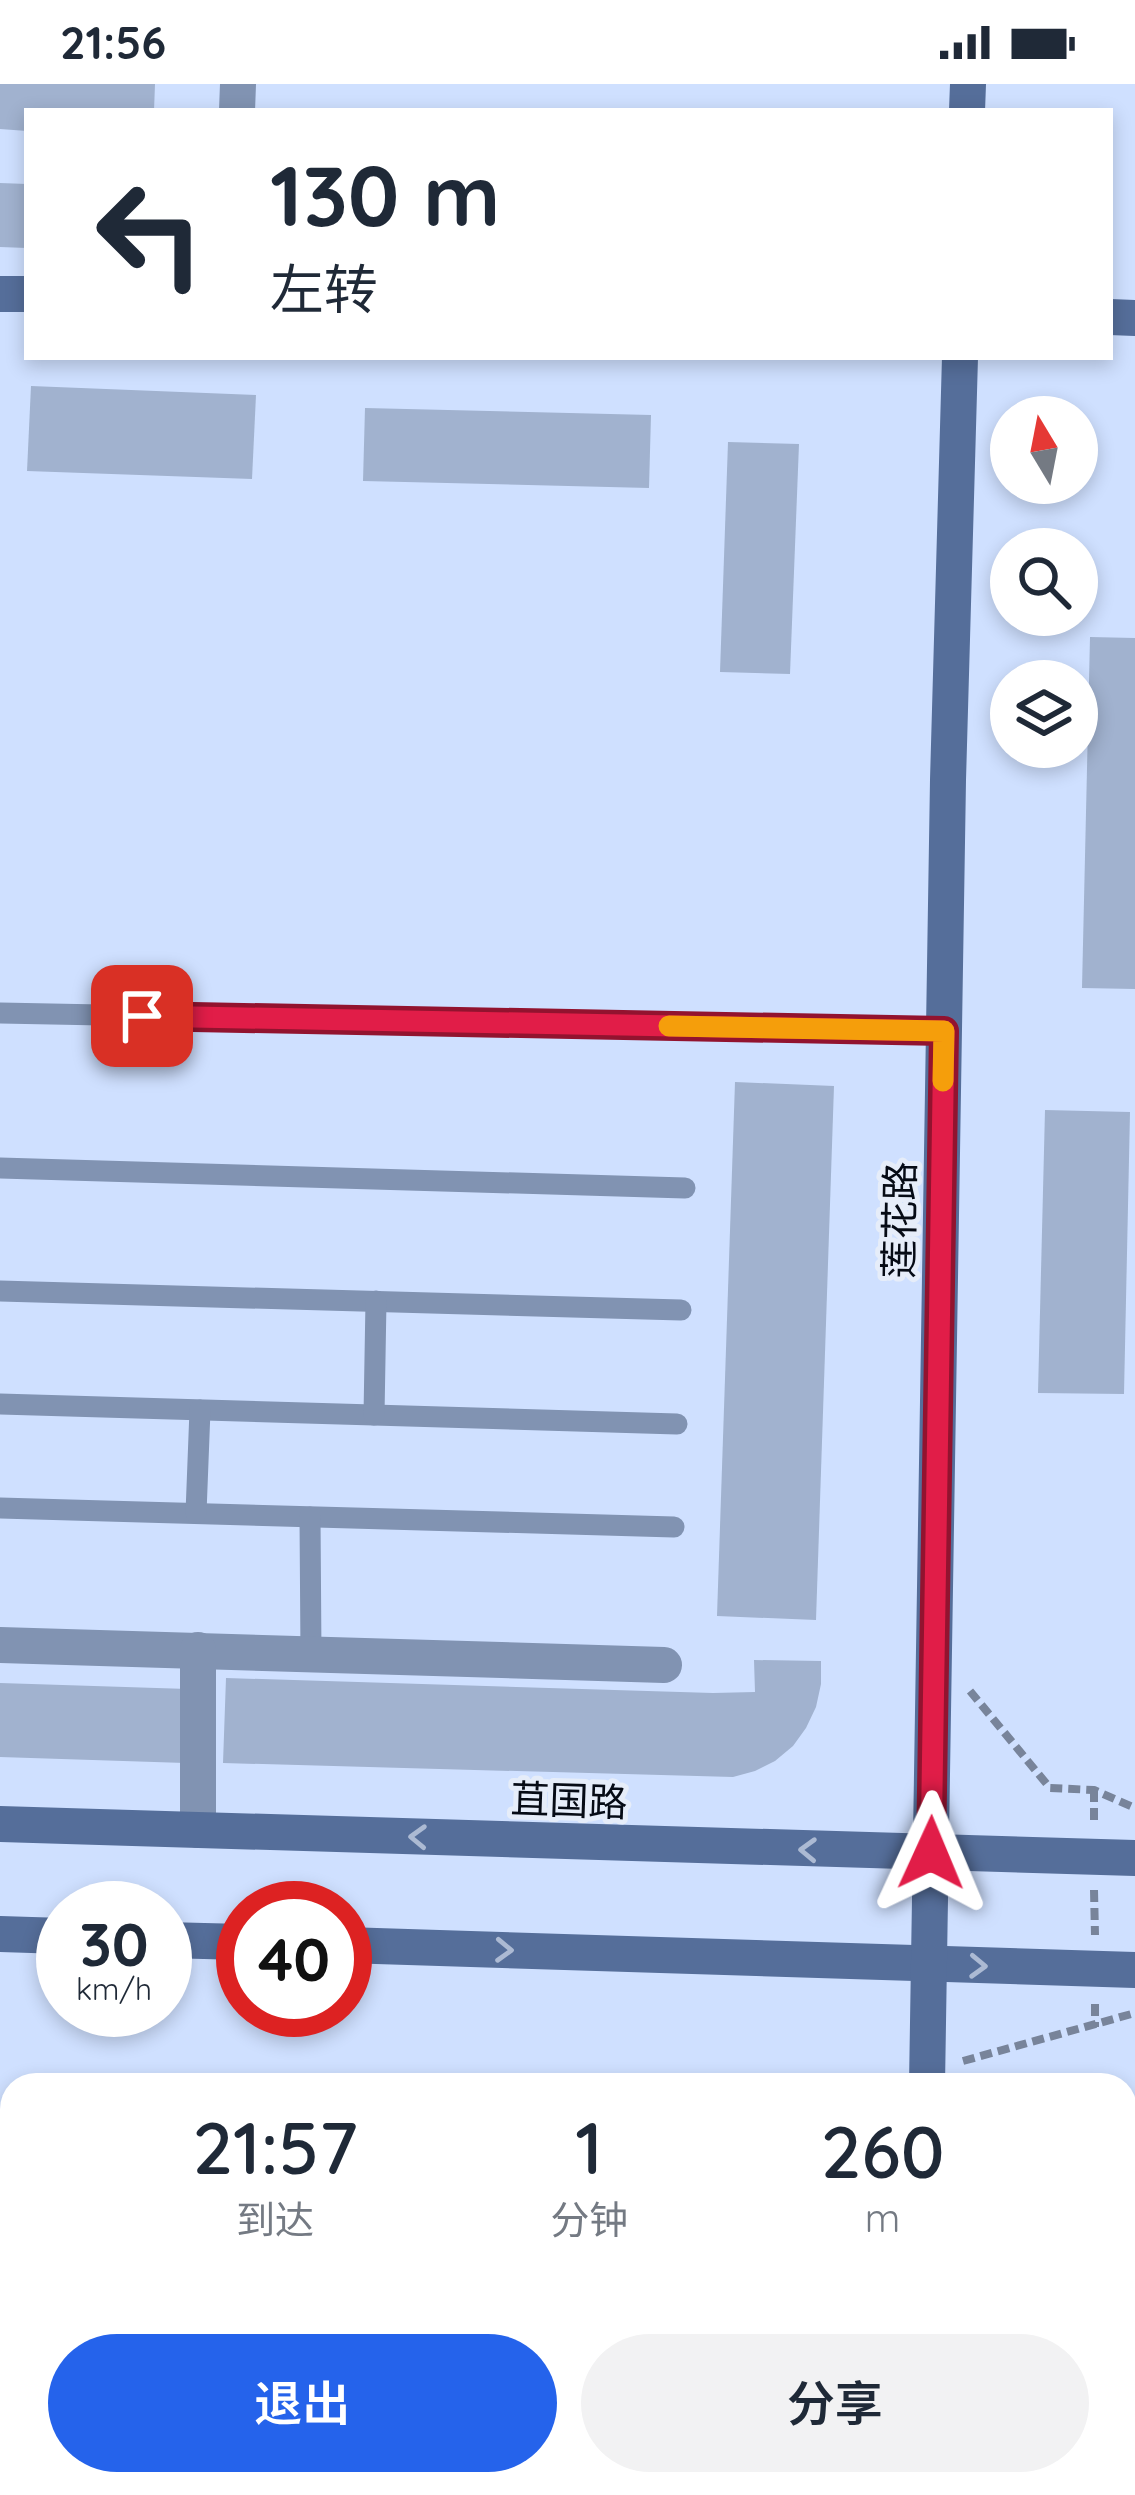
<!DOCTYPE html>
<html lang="zh">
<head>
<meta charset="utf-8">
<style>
	body { margin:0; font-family:Quicksand,"Noto Sans SC",sans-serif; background:#f2f2f3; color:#1f2937; height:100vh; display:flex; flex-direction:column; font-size:45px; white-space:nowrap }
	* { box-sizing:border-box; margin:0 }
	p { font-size:39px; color:#747a83 }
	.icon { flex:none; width:66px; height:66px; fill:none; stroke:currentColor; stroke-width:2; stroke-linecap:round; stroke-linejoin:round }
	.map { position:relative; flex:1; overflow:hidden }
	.drawer { position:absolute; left:0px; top:1989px; width:1137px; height:423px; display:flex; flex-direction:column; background:#fff; border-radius:36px 36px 0 0; box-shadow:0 6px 18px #0003 }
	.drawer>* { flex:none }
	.banner { position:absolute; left:24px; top:24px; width:1089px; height:252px; border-radius:0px; box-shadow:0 6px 18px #0003; background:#fff; color:#1f2937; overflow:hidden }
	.needle { width:78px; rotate:350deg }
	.buttons { position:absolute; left:990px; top:312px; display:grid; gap:24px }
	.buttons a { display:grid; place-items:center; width:108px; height:108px; border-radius:50%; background:#fff; box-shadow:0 6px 18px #0003; font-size:60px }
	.speed { position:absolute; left:36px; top:1797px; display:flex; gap:24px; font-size:60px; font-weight:700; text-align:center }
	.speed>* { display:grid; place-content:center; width:156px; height:156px; border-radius:50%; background:#fff; box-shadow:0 6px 18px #0003; line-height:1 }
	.speed small { font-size:30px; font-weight:400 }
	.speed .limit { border:18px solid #d22; background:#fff; color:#111 }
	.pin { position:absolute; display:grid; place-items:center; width:102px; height:102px; color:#fff; margin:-51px; border-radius:24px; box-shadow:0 6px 18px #0006 }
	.me { position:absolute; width:132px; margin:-66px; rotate:1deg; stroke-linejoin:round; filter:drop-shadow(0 0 9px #0008) }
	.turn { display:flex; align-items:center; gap:42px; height:252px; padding:0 48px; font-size:54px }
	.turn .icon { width:156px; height:156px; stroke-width:2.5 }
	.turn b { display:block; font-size:84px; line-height:102px }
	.eta { display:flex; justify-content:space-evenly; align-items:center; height:204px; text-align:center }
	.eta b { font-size:72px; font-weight:600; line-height:84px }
	.action { display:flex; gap:24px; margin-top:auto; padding:24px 48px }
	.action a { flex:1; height:138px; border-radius:72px; background:#2563eb; color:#fff; font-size:48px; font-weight:600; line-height:138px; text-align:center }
	.action a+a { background:#f2f2f3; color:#1f2937 }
	.status { display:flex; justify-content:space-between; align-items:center; height:84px; padding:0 60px; background:#fff; direction:ltr }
	.status svg { height:33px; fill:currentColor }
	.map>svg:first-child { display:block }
	.building { fill:#a1b2cf }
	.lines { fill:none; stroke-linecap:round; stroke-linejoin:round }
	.path { stroke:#78849a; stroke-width:8; stroke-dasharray:12 6; stroke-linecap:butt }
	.lane { stroke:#8193b2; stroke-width:21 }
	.street { stroke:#8193b2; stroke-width:36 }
	.secondary { stroke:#556e9a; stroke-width:36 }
	.oneway { stroke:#acbad3 }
	.route-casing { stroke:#92132f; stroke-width:30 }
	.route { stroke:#e11d48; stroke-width:21 }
	.slow { stroke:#f59e0b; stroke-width:21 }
	.labels { text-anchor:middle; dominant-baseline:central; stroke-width:10; stroke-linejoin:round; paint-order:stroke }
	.street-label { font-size:39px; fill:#060b15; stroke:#e6edf9 }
</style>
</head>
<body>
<div class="status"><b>21:56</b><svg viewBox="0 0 49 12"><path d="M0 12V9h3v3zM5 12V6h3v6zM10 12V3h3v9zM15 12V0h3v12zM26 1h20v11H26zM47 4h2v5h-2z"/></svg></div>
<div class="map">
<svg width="1135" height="2411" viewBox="0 0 1135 2411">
	<rect width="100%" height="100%" fill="#cfe0ff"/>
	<g class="building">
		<polygon points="0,0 155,0 154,27 27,27 27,47 0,45"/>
		<polygon points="0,99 27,100 27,164 0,163"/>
		<polygon points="31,302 256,311 252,395 27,387"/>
		<polygon points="365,324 651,331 649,404 363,397"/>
		<polygon points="728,358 799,360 790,590 720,588"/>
		<polygon points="1090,553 1135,554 1135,905 1082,904"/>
		<polygon points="735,998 834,1002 816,1536 717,1532"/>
		<polygon points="1045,1026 1130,1028 1124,1310 1038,1309"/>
		<polygon points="754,1576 821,1577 821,1600 816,1623 806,1644 793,1662 775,1677 755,1687 733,1693 223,1679 226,1594 713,1609 755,1608"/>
		<polygon points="0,1599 188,1605 185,1679 0,1673"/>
		<polygon points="1125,2275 1135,2275 1135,2349 1125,2348"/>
	</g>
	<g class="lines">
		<g class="path">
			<polyline points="970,1607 1050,1704 1094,1706 1135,1724"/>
			<polyline points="1094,1706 1094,1737"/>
			<polyline points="1094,1806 1095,1851"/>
			<polyline points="1095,1920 1095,1943"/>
			<polyline points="963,1977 1135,1929"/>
		</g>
		<g class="lane">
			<polyline points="0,929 944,947"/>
			<polyline points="0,1084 685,1104"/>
			<polyline points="0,1207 681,1226"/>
			<polyline points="0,1320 677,1340"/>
			<polyline points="374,1331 376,1217"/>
			<polyline points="0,1424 674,1443"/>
			<polyline points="196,1429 200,1326"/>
			<polyline points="310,1433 311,1570"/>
			<polyline points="0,2253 12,2253"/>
			<polyline points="43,2400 43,2411"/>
		</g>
		<g class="street">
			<polyline points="237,27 238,0"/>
			<polyline points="0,1561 664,1581"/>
			<polyline points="198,1746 198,1566"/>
		</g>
		<g class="secondary">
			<polyline points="967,27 968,0"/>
			<polyline points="0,210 27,210"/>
			<polyline points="1110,233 1135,234"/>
			<polyline points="0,1740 1135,1774"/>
			<polyline points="0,1850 63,1852"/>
			<polyline points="165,1856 243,1858"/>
			<polyline points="345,1861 1135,1886"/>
			<polyline points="927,2001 948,696 960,273"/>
			<polyline points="920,2411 921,2400"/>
		</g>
	</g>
	<defs><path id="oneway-chevron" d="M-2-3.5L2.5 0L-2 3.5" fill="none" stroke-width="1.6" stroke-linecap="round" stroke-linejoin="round" transform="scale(3)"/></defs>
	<g class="oneway">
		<use href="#oneway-chevron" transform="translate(418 1753) rotate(-178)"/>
		<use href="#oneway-chevron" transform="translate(808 1766) rotate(-178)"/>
		<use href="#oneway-chevron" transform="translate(504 1866) rotate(2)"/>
		<use href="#oneway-chevron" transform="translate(978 1882) rotate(2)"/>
	</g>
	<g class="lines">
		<g class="route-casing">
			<polyline id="route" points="142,932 944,947 931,1769"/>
		</g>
		<use href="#route" class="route"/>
		<polyline class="slow" points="669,942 944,947 943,997"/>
	</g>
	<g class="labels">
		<g class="street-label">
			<text transform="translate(899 1136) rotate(-89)">莲花路</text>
			<text transform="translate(569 1716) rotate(2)">苴国路</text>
		</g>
	</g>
</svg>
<div class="buttons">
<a><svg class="needle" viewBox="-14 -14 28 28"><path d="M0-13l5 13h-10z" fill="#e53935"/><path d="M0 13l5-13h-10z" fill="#747a83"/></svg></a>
<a><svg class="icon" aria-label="search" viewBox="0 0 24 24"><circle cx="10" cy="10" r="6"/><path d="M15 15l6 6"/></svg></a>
<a><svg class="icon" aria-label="layers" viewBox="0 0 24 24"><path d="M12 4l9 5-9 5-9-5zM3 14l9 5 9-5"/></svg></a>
</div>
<div class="speed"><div>30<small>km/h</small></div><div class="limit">40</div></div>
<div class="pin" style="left:142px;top:932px;background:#d93025"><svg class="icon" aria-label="arrive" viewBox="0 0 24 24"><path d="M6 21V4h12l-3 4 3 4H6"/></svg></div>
<svg class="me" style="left:931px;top:1769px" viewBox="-20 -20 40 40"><path d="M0-17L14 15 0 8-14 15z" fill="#e11d48" stroke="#fff" stroke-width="4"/></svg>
<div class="banner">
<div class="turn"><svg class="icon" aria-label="left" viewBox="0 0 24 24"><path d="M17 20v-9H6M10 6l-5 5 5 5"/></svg><div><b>130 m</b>左转</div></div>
</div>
<section class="drawer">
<div class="eta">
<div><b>21:57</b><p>到达</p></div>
<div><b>1</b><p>分钟</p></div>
<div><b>260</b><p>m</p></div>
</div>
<div class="action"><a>退出</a><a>分享</a></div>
</section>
</div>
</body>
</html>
